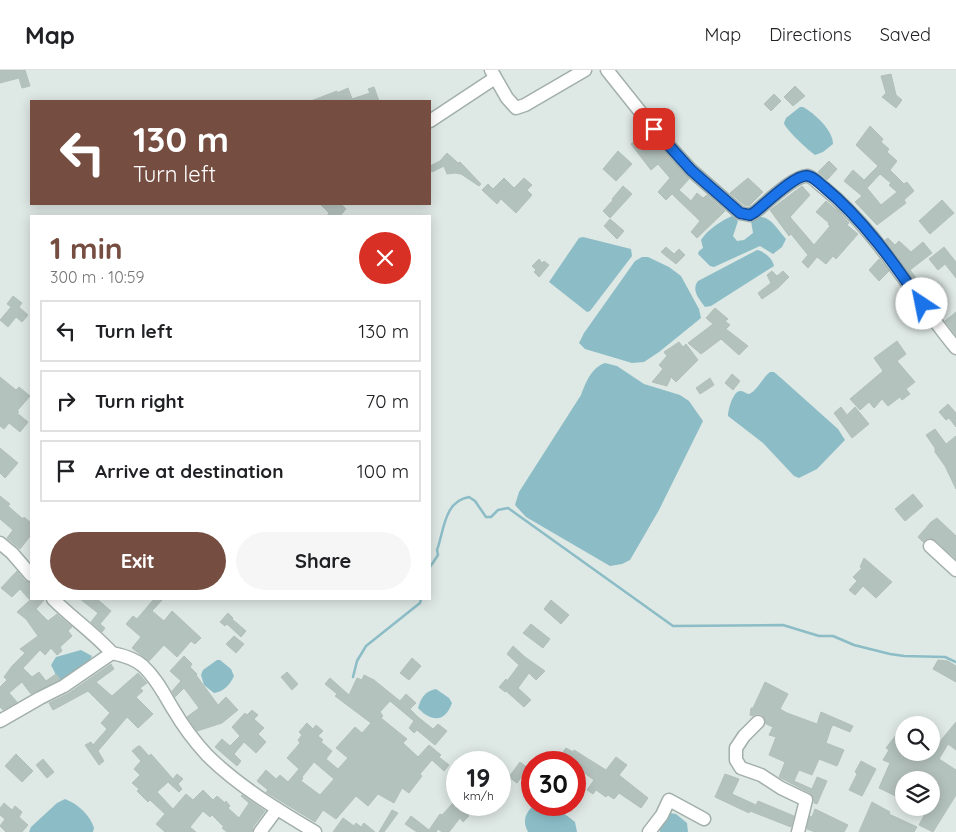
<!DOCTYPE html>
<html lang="en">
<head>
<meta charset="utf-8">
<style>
	body { margin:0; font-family:Quicksand,sans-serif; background:#f6f6f6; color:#202124; height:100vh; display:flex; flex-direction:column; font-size:19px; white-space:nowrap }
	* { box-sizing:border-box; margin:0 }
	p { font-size:16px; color:#757577 }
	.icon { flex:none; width:28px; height:28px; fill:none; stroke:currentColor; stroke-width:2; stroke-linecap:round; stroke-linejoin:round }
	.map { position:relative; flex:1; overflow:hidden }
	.drawer { position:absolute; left:30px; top:145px; width:401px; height:385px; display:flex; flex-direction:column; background:#fff; border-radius:0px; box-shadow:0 2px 12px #0003 }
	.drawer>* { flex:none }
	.guide { position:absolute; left:30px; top:30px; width:401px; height:105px; border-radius:0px; box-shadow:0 2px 12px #0003; background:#764e41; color:#fff; overflow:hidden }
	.controls { position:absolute; left:895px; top:646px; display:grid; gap:10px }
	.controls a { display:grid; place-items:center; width:45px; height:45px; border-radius:50%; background:#fff; box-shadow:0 2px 12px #0003; font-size:25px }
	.speed { position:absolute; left:446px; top:681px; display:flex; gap:10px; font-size:25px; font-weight:700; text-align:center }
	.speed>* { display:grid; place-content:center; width:65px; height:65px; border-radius:50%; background:#fff; box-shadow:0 2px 12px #0003; line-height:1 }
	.speed small { font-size:12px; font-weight:400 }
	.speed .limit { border:8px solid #d22; background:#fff; color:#111 }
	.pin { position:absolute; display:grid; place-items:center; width:42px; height:42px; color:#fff; margin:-21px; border-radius:10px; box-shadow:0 2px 8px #0006 }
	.me { position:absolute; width:55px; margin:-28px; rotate:326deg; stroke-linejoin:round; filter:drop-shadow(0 0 4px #0008) }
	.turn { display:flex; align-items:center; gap:18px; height:105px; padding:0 20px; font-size:22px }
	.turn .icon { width:65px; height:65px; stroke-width:2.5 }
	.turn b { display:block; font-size:35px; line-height:42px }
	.round { display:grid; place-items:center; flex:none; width:52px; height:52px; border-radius:26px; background:#f6f6f6 }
	.summary { display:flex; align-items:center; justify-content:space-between; height:85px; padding:0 20px }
	h1 { font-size:30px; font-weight:700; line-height:38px; color:#764e41 }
	.primary-button { display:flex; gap:10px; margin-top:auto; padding:10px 20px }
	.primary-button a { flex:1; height:58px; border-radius:30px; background:#764e41; color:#fff; font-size:20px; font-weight:700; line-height:58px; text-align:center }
	.primary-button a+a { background:#f6f6f6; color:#202124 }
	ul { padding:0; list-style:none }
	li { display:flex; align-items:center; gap:15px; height:62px; margin:0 10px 8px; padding:0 10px; border:2px solid #e0e0e0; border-radius:0px }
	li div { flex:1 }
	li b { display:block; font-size:19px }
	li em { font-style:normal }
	header { display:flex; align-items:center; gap:30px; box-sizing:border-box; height:70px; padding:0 25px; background:#fff; border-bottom:1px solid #e0e0e0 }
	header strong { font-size:24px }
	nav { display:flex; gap:28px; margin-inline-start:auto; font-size:18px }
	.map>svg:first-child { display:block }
	.water { fill:#8cbdc7 }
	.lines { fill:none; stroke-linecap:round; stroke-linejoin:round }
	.stream { stroke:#8cbdc7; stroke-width:2.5 }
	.building { fill:#b4c2bd; stroke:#b2c0ba; fill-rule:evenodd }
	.minor-casing { stroke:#a2afaa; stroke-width:15 }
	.minor { stroke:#fff; stroke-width:12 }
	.route-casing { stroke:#114b97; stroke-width:12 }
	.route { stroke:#1a73e8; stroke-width:9 }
</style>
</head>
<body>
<header>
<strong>Map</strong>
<nav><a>Map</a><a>Directions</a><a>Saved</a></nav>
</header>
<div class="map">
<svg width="956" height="762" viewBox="0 0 956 762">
	<rect width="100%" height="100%" fill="#dee8e4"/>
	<g class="water">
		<path d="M 800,37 L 803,37 C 814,43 833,60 833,74 L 823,82 L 815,85 C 809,81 785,59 784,53 L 786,48 Z"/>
		<path d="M 732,146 L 738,151 L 733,166 L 737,171 L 744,170 L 753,163 L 751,151 C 766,138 777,159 786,169 L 782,177 L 773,184 L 760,176 L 714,197 L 710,196 L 698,184 L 699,181 L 703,178 L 701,170 C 708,159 721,151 732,146 Z"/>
		<polygon points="583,167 631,179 632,186 590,241 587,242 549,212 579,168"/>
		<path d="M 757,180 C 764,181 773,189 774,196 L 711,236 L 705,237 C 699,229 691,220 698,211 Z"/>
		<polygon points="642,187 648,187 669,197 681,206 699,239 701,248 659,282 644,292 632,293 585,279 579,273 584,263 635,191"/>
		<path d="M 605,293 L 617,296 L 644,314 L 680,325 L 689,331 L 703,351 L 659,440 L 630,490 L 622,494 L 610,496 L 526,447 L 515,435 L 519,422 L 581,325 C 586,312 591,298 605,293 Z"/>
		<path d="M 770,302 L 774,302 L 781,308 L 838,359 L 845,370 L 817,399 L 799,408 L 794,406 L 763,373 L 728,346 C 728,340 733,320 741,321 C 744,321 746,324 749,324 C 758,320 762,308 770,302 Z"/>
		<polygon points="81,580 92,586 88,593 62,611 59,611 51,595 56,587"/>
		<path d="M 217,590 L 220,590 L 231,599 L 234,606 C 230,615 223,622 214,623 L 204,615 L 201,605 L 203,600 Z"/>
		<path d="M 436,619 L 449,628 L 452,633 C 445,653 431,652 418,638 C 421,628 425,621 436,619 Z"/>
		<path d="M 65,729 C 78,734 90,745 94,758 L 93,762 L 29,762 L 31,757 L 57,733 Z"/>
		<path d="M 534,735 C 553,735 561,741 575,752 L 577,762 L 528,762 C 522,751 525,743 534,735 Z"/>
		<polygon points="670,743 676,744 687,753 688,762 660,762 659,757"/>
	</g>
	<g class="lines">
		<g class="stream">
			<path d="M 430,497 L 438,485 L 437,480 C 444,461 444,431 469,427 L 475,431 L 486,447 L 491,447 L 498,440 L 508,438 L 673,556 L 783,555 L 819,566 L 833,566 L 854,575 L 890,584 L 904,586 L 945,587 L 956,592"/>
			<polyline points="353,607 357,591 366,576 420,533 421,529"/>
		</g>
	</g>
	<g class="building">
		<polygon points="0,0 25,0 30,16 22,18 19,8 0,13"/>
		<polygon points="891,4 896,25 902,30 896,38 882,27 886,23 881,6"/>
		<polygon points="795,16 805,26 793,36 784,27"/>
		<polygon points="374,17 379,31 311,31 337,21 337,23 348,18 352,29 370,23 368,19"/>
		<polygon points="774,24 781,31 771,41 764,34"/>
		<path d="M 870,56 L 883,69 L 881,72 L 889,79 L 887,82 L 897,91 L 890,100 L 904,114 L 907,112 L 914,121 L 904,130 L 906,133 L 877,155 L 855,132 L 862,126 L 844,111 L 853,100 L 864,110 L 878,96 L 856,75 ZM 880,104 L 891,113 L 889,115 L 897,122 L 881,135 L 867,118 Z"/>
		<polygon points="646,62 689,109 679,120 691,131 697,123 703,128 707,125 725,141 697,168 691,162 700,151 672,124 666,130 658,122 670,108 658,94 651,100 631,74"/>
		<polygon points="618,81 632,94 616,111 603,99"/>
		<polygon points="447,83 458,93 460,92 481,114 479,116 461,104 455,103 447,104 444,96 432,102 430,96 440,91"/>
		<polygon points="829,91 837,99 827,110 818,102"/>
		<polygon points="504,108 514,118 524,108 532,115 527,120 532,125 516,143 501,129 497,134 482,120 488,114 493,119"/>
		<polygon points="748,108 763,122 749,136 744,135 730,123"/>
		<polygon points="623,116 632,124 610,148 603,141 613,130 612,129"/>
		<polygon points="802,116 810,125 790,147 814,175 830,156 828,154 829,153 816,142 826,131 839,142 849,153 847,155 858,164 836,189 833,186 826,194 817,187 808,198 802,192 808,185 791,164 789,166 770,140"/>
		<polygon points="942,130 954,143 930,164 919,151"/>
		<polygon points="320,134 341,134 346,139 340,146 327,146 329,143"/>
		<polygon points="610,149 624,161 617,169 604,156"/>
		<polygon points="888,168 895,175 899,171 911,182 923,172 932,183 910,200 920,213 925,208 929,212 923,221 885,170"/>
		<polygon points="666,177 674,184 679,179 685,185 676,194 661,182"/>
		<polygon points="944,177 956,192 956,208 945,194 938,200 929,189"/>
		<polygon points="539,189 542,193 544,191 549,195 539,207 534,202 536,200 532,196"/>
		<polygon points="879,189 889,201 879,211 869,200"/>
		<polygon points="772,201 777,206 783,201 789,207 778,218 762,229 758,223 771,213 767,205"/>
		<polygon points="13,226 22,233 19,237 28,245 22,252 16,247 8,257 0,250 11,237 7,234"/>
		<polygon points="715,238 728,249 725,251 730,255 726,259 748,276 739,285 721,269 701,284 688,273 713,254 706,248"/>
		<polygon points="956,242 956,265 945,251"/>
		<polygon points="897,271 906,284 897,291 915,312 906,319 910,324 902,330 900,327 888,336 882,329 874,338 869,332 860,340 850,329 883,301 874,288"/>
		<polygon points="679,272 683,277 686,274 698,290 676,312 671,307 667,316 652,312 663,299 659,295 667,286 664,282"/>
		<polygon points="732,304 740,311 733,320 725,313"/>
		<polygon points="0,307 16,320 19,317 30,326 17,341 19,342 17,343 28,352 20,362 9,353 4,359 0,356"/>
		<polygon points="710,308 714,315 700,324 696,318"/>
		<polygon points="948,334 956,343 956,357 949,348 946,350 939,342"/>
		<polygon points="841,337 847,345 855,337 869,354 852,368 834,343"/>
		<polygon points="935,359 946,374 956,366 956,419 945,396 935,382 935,378 926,365"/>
		<polygon points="0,378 18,393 5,408 0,403"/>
		<polygon points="913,424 923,436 905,451 895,439"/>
		<polygon points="0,426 10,434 8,436 23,449 24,447 31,453 31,465 20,479 7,468 13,460 0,449"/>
		<polygon points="937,448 956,466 956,489 935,470 928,468 923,472 918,467 931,452"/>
		<polygon points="864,488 892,512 876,528 863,516 855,525 849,520 857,511 853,507 862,498 860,497"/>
		<polygon points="17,501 25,511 31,513 31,529 45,529 36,539 48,551 57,544 72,557 68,561 72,566 60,577 62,581 57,585 51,578 45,585 40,580 23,598 32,607 39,602 46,611 56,604 60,609 31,624 22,612 9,623 17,632 3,640 0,637 0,617 7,610 4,607 12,596 25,583 20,579 38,566 26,549 17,542 30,530 20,519 12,527 1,518"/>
		<polygon points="80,529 97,529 111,541 100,554 105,558 102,562 91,552 98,543"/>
		<polygon points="154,529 163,529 152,541 164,551 172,541 201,568 195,574 191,571 177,587 164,575 149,591 132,578 141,567 126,554 133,546 137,549"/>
		<polygon points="551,530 569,545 561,554 544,539"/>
		<polygon points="228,543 233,548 232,549 246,561 241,567 227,554 225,556 220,552"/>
		<polygon points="531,554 550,569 543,578 523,563"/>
		<polygon points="234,566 244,574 236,583 226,574"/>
		<polygon points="513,576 525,587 545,601 536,610 529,603 518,618 531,630 524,637 506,621 505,622 499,617 506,609 507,611 519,595 507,584"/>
		<polygon points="184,586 192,594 190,597 197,604 196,605 218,635 226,627 238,640 222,653 197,661 187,647 199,638 184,618 175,627 172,621 181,611 170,601"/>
		<polygon points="412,588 421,596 409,610 400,603"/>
		<polygon points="938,590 948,591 956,596 956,612 933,599"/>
		<polygon points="111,594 114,599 96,612 112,626 138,603 147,613 140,618 143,621 136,627 153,644 138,658 127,647 98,681 104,691 99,695 85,675 91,672 93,675 107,659 101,653 110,643 88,621 53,640 49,633 69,623"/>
		<polygon points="287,602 298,614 292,620 281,607"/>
		<path d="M 364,605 L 374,610 L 400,631 L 406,624 L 416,633 L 410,639 L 418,647 L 433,659 L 438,654 L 447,661 L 435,675 L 417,660 L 414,663 L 409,658 L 414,651 L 390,631 L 380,642 L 383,646 L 381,648 L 407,669 L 403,673 L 418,687 L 429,675 L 441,685 L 439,687 L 449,695 L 444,701 L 432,690 L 420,704 L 422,706 L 409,723 L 402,718 L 394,733 L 378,724 L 368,736 L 356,726 L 336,749 L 323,740 L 315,752 L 266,722 L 268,720 L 257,711 L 266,700 L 276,709 L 280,705 L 288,712 L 299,699 L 287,688 L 300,673 L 298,670 L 302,665 L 299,662 L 307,653 L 313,659 L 316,655 L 323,661 L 318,666 L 323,670 L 321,672 L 332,681 L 326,689 L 338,699 L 348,688 L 336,678 L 355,657 L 362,663 L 371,653 L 335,626 L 337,624 L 325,614 L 330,608 L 349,625 L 357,608 L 362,610 ZM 314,692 L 334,709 L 320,725 L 301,711 L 303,708 L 302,707 Z"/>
		<polygon points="765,612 788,624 780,639 787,643 817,654 821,642 853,656 850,662 833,655 831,658 826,673 844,680 837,696 819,689 812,705 799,700 794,711 812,719 817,707 827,711 817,734 814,733 814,728 810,723 779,707 785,692 769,685 776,667 769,665 773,657 766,654 764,647 761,644 756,644 752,646 750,645 751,638 753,638"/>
		<polygon points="252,640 258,645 254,649 264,658 258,664 266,672 256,683 244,672 234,684 241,691 237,696 215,677 222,669 230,676 240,666 232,657 245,643 247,645"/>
		<polygon points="956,652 956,680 948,674 939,689 956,700 956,725 933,762 919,755 928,738 931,738 931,710 904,710 904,730 879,718 890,693 883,690 889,680 886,678 904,655 904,682 935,682 942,669"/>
		<polygon points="138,676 140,676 149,686 151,684 173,709 177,704 183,709 178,714 182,719 179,722 168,712 157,722 173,739 186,724 193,730 203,720 213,730 217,726 225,733 226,731 230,736 228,738 239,748 249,733 241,726 242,725 265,741 253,757 252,762 227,762 222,758 224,757 212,745 210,747 203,741 190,757 196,762 165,762 156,754 165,744 150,730 148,732 137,721 139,719 132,713 140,705 134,699 141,691 132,681"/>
		<polygon points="566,678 573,682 574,680 606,700 616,687 627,695 619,705 648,728 641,738 619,723 614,729 608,725 606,727 596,720 593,724 587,720 594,710 583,702 581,705 575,701 575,692 555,692"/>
		<polygon points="16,684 33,701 22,712 5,696"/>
		<polygon points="43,689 54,702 47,708 36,695"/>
		<polygon points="861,691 876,699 862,726 849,720 857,704 855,702"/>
		<polygon points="520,692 528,698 517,713 509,707"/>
		<polygon points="725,704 739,709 732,724 756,735 758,731 794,746 791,757 750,741 749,743 715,727"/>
		<polygon points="454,732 469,746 463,752 460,748 449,762 442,762 438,759 436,762 417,762 405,754 411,746 429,760 440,744 442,745"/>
		<polygon points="872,732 890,742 889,744 917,757 914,762 859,762"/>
		<polygon points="4,733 12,740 15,736 22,742 19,747 28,755 22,762 6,762 0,756 5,749 0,745 0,738"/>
		<polygon points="815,739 848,755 844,762 815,762 807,759 810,746 812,747"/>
		<polygon points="392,740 398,743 384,762 379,762"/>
		<polygon points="343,748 354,756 356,753 361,757 364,753 375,762 333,762"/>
	</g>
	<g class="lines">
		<g class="minor-casing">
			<g id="minor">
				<polyline points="491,0 507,28 516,38 525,35 585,0"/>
				<path d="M 607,0 L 654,59 L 691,100 L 740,143 L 750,145 L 755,142 C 765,134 796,104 808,106 C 813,107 819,114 823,117 C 878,161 911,224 956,278"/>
				<polyline points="430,51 495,8"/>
				<polyline points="0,473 12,483 31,505"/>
				<polyline points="930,476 956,500"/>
				<path d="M 53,529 C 72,548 94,563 112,583"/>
				<path d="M 0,651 L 40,628 L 64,616 L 112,583 C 122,585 134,588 143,596 C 156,608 164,624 173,639 C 183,656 194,671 207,685 C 238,716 278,740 315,762"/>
				<polyline points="758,652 744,666 736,678 736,690 741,698 761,705 781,718 806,730 798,762"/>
				<polyline points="260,762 277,739"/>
				<polyline points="649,762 662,745 669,730 704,749"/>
			</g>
		</g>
		<use href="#minor" class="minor"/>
	</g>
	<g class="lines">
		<g class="route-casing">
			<path id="route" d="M 654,59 L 691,100 L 740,143 L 750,145 L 755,142 C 765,134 797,103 808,106 C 814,107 820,114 824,117 C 863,149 894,193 922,234"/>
		</g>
		<use href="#route" class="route"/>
	</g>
</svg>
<div class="controls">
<a><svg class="icon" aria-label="search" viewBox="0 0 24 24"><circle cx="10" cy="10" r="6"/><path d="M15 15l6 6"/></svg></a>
<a><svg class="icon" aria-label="layers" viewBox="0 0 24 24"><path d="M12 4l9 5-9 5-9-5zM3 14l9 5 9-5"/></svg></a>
</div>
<div class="speed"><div>19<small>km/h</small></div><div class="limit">30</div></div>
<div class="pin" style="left:654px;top:59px;background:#d93025"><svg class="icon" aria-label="arrive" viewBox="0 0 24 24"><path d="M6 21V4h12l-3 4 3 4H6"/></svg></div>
<svg class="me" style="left:922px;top:234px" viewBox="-20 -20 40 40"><circle r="19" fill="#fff"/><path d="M0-13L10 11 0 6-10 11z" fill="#1a73e8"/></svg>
<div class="guide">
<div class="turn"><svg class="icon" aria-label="left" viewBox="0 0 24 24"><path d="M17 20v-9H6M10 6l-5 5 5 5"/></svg><div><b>130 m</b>Turn left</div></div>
</div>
<section class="drawer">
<div class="summary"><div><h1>1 min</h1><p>300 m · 10:59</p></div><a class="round" style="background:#d93025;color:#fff"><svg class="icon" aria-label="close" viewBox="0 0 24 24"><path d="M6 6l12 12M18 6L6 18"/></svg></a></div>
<ul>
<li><svg class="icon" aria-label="left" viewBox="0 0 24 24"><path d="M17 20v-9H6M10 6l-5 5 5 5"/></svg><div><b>Turn left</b></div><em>130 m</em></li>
<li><svg class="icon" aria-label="right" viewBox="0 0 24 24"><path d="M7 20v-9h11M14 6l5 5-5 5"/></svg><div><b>Turn right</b></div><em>70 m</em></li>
<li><svg class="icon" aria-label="arrive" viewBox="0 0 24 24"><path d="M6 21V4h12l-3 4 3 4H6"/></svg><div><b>Arrive at destination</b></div><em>100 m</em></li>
</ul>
<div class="primary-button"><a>Exit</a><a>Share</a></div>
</section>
</div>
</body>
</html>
